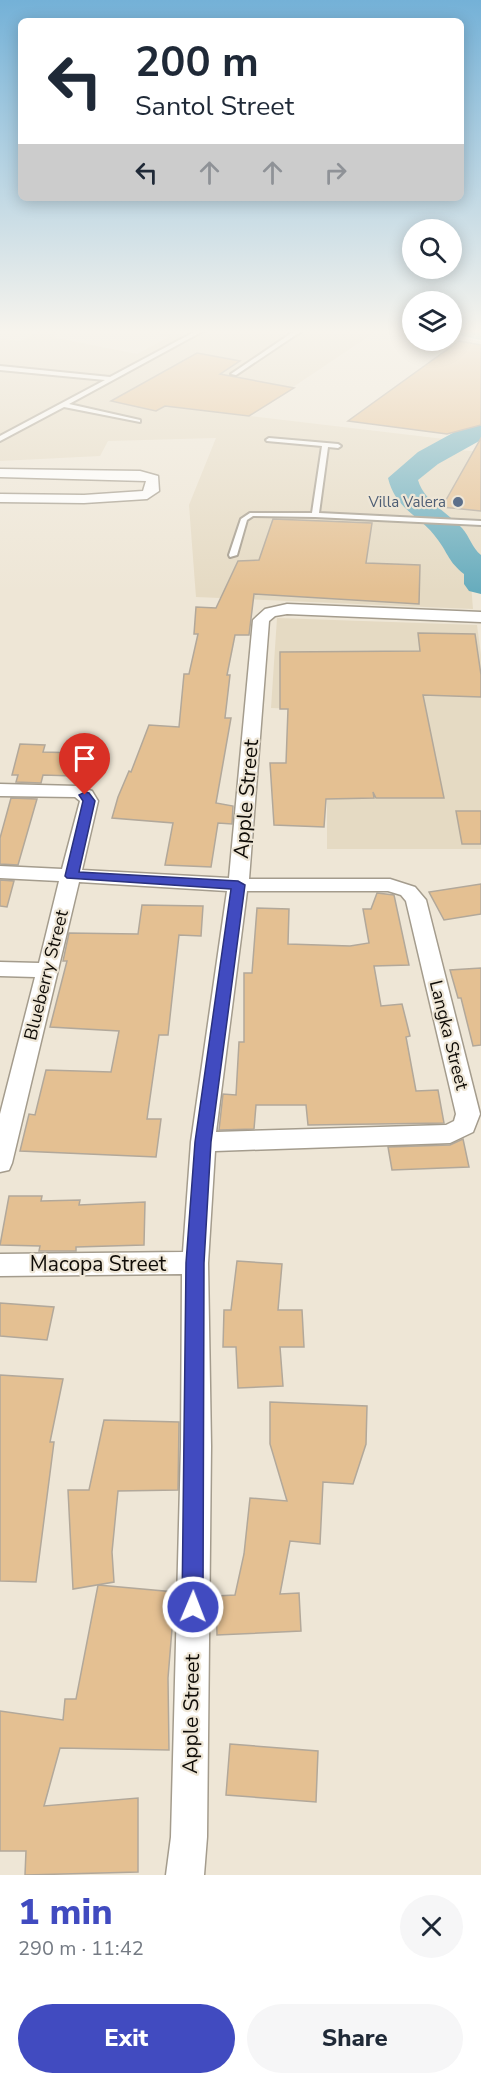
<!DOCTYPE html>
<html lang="en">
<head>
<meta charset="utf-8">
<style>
	body { margin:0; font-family:"Nunito Sans",sans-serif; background:#f6f6f7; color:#1f2937; height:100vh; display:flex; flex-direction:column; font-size:22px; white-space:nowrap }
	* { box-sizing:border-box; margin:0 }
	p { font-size:20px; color:#747a83 }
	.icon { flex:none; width:33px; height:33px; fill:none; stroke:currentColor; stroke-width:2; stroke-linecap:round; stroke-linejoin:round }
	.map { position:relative; height:1875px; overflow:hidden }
	.details { display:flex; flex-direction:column; background:#fff; flex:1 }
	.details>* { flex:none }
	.banner { position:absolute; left:18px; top:18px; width:446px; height:183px; border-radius:9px; box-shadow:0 3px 15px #0003; background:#fff; color:#1f2937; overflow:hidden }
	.fabs { position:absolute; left:402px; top:219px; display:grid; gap:12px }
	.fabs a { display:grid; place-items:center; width:60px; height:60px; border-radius:50%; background:#fff; box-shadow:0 3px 15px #0003; font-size:30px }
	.pin { position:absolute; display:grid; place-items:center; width:51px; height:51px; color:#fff; margin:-62px -26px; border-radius:50% 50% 50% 0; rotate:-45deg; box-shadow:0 0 6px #0007 }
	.pin .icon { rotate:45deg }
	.me { position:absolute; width:66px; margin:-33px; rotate:1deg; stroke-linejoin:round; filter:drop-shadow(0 0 4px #0008) }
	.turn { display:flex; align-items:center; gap:21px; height:126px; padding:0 18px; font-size:27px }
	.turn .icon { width:78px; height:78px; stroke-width:2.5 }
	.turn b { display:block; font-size:42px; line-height:51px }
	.lanes { display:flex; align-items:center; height:57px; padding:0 18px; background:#0003; justify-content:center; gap:30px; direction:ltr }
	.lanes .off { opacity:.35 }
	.round { display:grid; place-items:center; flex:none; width:63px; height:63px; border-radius:32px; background:#f6f6f7 }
	.head { display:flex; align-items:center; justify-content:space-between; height:102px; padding:0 18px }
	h1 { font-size:36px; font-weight:800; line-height:45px; color:#414bc0 }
	.primary-button { display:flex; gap:12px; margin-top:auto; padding:12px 18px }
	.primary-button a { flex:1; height:69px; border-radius:36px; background:#414bc0; color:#fff; font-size:24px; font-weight:800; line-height:69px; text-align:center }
	.primary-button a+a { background:#f6f6f7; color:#1f2937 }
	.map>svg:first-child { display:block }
	.built { fill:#e5dac3 }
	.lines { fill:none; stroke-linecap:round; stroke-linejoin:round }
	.river { fill:#67acbd; fill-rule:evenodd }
	.building { fill:#e4c092; stroke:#b2a89a; stroke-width:1.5 }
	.service-casing { stroke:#a49c8d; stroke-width:4 }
	.minor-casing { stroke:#a49c8d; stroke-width:3 }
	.primary-casing { stroke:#fff; stroke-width:3 }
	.service { fill:#fff; fill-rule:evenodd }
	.minor { fill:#fff; fill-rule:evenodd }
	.primary { fill:#9aece5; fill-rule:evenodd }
	.route { fill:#414bc0; stroke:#2a317d; stroke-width:1.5 }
	.service-dot { fill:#5c6f8a; stroke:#eee6d6; stroke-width:2 }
	.labels { text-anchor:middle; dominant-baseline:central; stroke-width:4.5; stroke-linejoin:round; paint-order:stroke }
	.far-service-label { font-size:15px; fill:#4e5e75; stroke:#eee6d6; text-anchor:end }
	.street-label { font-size:18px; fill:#0f0c07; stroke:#eee6d6 }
	.near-street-label { font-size:21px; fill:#0f0c07; stroke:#eee6d6 }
</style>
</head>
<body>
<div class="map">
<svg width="481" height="1875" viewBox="0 0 481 1875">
	<rect width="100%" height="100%" fill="#eee6d6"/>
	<g class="built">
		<polygon points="42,330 65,330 52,337 137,354 169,337 137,330 378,330 250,416 444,439 439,447 397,474 398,490 446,538 454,558 470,572 473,609 196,597 189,505 216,438 108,441 100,456 0,461 0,339 21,341"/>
		<polygon points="448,449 481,452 481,519 439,518 410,490 408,478 430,459"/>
		<polygon points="448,526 481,527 481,567 465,553 458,536"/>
		<polygon points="277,618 477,625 481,655 481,849 327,849 327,710 271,708"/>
	</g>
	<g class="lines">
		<path class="river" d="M 481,421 L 481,440 L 438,464 L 418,480 C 424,501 448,513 462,528 C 470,537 472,548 481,555 L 481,594 L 469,591 L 464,584 L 464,574 C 448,561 449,555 438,540 C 421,515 396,511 388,478 L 418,452 L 471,423 Z"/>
	</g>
	<g class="building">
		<polygon points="459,341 481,345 481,425 447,434 348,421"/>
		<polygon points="197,353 240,361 220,374 294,388 249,416 165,406 156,411 111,401"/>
		<polygon points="481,438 481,511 442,507"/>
		<polygon points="273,519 372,523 366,563 420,565 419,604 254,594 249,635 235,635 227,675 230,675 225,718 231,718 216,803 233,806 232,824 218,823 211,867 165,865 173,823 112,818 118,797 129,771 131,772 149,725 179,727 184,674 189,674 198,634 194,634 196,607 216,608 238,561 259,560"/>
		<polygon points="418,633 475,634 481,675 481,697 423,695 444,798 376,798 373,792 374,798 326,799 324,827 274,825 270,763 286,763 288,709 280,709 280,652 420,651"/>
		<polygon points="20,744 45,745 43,752 80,753 74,776 43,775 41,783 16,782 18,775 12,775"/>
		<polygon points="11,798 37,799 18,865 0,864 0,838"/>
		<polygon points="456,811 481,811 481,844 462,844"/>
		<polygon points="0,880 14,881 7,907 0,906"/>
		<polygon points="481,884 481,914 444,920 429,892"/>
		<polygon points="377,893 394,895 409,965 374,966 381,1006 402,1004 410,1036 406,1037 416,1091 438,1090 444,1123 308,1125 306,1105 256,1105 254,1129 219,1130 223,1094 236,1095 239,1042 244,1042 244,973 252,973 257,908 289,909 288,944 350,946 369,943 363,909 371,909"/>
		<polygon points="142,905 203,906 201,936 179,935 168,1035 159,1035 147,1119 161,1119 156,1157 20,1151 29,1114 35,1115 46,1070 111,1072 119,1031 50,1027 67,961 63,961 69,933 138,934"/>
		<polygon points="481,968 481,1045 473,1046 461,998 458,998 450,970"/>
		<polygon points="463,1139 469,1167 392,1170 388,1147 450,1145"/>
		<polygon points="9,1196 42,1196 41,1201 80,1200 79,1205 145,1202 144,1245 76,1247 76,1251 39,1251 40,1246 0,1245"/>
		<polygon points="237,1261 282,1264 278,1310 302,1310 304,1347 280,1347 283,1386 238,1388 236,1347 223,1347 224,1310 231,1310"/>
		<polygon points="0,1303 54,1307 47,1340 0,1336"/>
		<polygon points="0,1375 63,1379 50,1442 54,1442 36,1582 0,1581"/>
		<polygon points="270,1402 367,1406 366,1444 353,1484 323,1482 320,1544 290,1541 280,1594 299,1593 301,1631 217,1635 216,1596 235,1595 244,1554 250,1498 287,1501 270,1444"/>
		<polygon points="104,1420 179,1422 178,1490 118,1491 112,1552 114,1582 73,1589 68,1490 89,1490"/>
		<polygon points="98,1585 175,1592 168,1678 169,1750 60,1748 44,1806 138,1798 138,1872 25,1875 26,1851 0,1851 0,1711 63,1720 65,1699 76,1699"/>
		<polygon points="230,1744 318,1751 316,1802 226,1795"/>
	</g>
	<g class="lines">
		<g class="service-casing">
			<g id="service">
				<polygon points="198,330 205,330 69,404 140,420 140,422 64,407 0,441 0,436 105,380 0,370 0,366 110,377"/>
				<polygon points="296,330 303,330 236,375 231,374"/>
				<polygon points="269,438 338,444 341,446 338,448 328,447 319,513 481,521 481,525 315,517 253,516 247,520 237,555 230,557 229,555 241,519 250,513 312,513 322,446 267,441 266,440"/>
			</g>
		</g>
		<g class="minor-casing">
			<g id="minor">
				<polygon points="0,469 140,471 158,476 159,491 147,499 84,503 0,502 0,494 84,495 143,491 146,481 0,477"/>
				<path d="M 287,604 L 481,612 L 481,622 L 287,614 L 275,616 L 269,621 L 249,879 L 390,879 L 415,887 L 426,900 L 480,1114 L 473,1132 L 450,1143 L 215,1151 L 208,1263 L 211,1446 L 207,1837 L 204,1875 L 166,1875 L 171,1837 L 181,1446 L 182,1274 L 0,1276 L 0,1254 L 183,1252 L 191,1142 L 227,891 L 79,882 L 12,1163 L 9,1170 L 0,1172 L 0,1114 L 35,977 L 0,976 L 0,962 L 39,963 L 59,881 L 0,878 L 0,866 L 62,869 L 80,801 L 75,797 L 0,796 L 0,784 L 77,786 L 92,791 L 98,801 L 82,870 L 229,878 L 253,620 L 265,609 ZM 247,891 L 388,891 L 401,895 L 406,901 L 456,1114 L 454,1121 L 446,1125 L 216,1132 Z"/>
			</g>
		</g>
		<g class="primary-casing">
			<polygon id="primary" points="452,330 481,330 481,340 452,334"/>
		</g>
		<use href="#service" class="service"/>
		<use href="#minor" class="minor"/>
		<use href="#primary" class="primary"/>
	</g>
	<linearGradient id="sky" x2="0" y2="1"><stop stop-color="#74b1d7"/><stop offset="0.56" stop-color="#f7f4ed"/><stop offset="1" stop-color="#f7f4ed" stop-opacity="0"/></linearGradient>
	<rect width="481" height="592" fill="url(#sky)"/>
	<polygon class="route" points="85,792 89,793 95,801 79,872 238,881 245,885 211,1142 204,1263 203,1607 200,1614 193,1617 185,1614 182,1607 186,1263 195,1142 231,889 67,878 65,876 83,801 79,795"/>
	<circle class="service-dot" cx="458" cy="502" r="6"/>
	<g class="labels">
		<g class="far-service-label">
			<text x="446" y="502">Villa Valera</text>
		</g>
		<g class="street-label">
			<text transform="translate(46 975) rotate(-76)">Blueberry Street</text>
			<text transform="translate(449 1035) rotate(76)">Langka Street</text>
		</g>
		<g class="near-street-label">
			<text transform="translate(246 799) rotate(-85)">Apple Street</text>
			<text x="98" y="1264">Macopa Street</text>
			<text transform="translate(191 1714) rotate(-89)">Apple Street</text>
		</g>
	</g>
</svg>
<div class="fabs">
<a><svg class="icon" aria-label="search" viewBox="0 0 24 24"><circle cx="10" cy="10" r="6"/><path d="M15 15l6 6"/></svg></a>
<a><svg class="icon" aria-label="layers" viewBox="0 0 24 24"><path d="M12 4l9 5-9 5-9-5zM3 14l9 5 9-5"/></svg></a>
</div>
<div class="pin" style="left:85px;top:795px;background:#d93025"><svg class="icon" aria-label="arrive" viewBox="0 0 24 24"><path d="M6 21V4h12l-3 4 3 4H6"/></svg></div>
<svg class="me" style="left:193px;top:1607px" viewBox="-20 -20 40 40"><circle r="17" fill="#414bc0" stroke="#fff" stroke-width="3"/><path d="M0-11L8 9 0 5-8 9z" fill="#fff"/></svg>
<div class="banner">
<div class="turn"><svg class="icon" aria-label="left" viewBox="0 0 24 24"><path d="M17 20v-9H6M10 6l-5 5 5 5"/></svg><div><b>200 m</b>Santol Street</div></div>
<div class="lanes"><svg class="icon" aria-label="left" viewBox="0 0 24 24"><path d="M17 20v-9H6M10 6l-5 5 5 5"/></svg><svg class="icon off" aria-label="ahead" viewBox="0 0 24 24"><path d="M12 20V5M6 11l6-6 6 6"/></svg><svg class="icon off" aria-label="ahead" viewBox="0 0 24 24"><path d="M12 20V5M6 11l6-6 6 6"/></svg><svg class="icon off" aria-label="right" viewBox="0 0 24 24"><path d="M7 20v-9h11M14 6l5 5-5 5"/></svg></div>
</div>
</div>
<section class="details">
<div class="head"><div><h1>1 min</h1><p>290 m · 11:42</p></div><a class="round"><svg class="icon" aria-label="close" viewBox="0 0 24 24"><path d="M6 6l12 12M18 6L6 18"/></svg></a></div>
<div class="primary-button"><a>Exit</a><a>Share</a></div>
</section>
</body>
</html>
